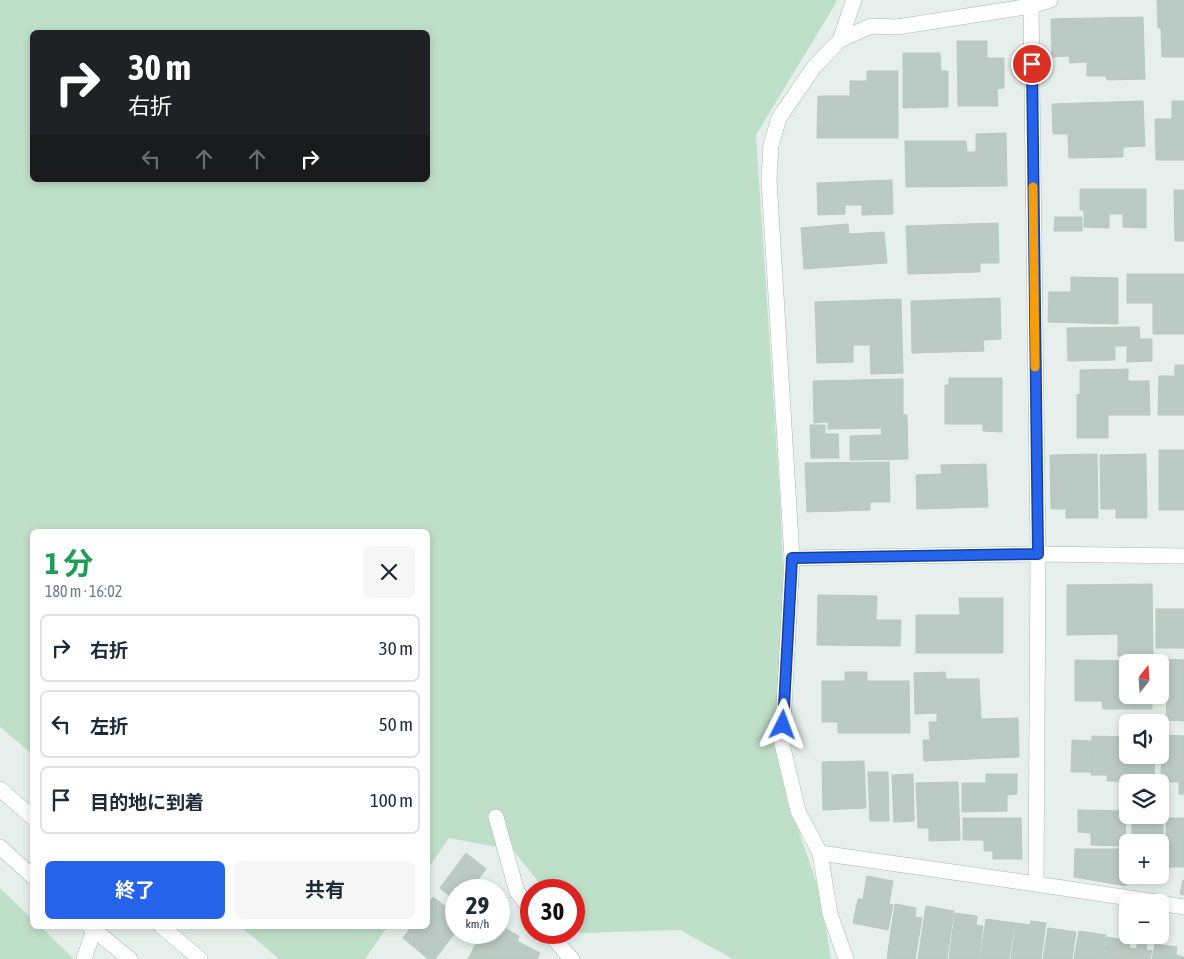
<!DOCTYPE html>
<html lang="ja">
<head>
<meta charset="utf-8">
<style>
	body { margin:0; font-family:"Asap Condensed","Noto Sans JP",sans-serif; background:#f6f6f7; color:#1f2937; height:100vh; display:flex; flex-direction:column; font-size:19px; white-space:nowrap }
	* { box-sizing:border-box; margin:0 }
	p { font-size:16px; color:#747a83 }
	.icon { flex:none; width:28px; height:28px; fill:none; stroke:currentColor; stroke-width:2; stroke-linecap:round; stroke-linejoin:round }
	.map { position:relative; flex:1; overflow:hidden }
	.drawer { position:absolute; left:30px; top:529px; width:400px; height:400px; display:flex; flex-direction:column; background:#fff; border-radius:8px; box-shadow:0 2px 8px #0003 }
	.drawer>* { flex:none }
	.hud { position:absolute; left:30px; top:30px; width:400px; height:152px; border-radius:8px; box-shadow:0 2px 8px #0003; background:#202124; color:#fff; overflow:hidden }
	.needle { width:32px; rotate:17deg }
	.controls { position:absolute; left:1119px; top:654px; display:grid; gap:10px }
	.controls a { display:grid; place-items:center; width:50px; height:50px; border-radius:8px; background:#fff; box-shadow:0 2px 8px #0003; font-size:25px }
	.speed { position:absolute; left:445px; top:879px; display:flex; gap:10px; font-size:25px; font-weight:700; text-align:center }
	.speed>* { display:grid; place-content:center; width:65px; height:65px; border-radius:50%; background:#fff; box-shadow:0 2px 8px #0003; line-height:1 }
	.speed small { font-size:12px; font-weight:400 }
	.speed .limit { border:8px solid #d22; background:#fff; color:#111 }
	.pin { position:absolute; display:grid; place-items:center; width:42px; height:42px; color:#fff; margin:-21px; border:2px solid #fff; border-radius:50%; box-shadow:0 1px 5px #0007 }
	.me { position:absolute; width:55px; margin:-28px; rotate:3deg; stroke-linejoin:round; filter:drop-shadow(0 0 4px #0008) }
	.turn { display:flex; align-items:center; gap:18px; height:105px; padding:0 15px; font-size:22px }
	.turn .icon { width:65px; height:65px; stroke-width:2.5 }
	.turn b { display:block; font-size:35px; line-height:42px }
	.lanes { display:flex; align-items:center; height:48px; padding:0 15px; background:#0003; justify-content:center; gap:25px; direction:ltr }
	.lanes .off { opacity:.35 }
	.round { display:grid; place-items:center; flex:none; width:52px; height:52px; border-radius:8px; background:#f6f6f7 }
	.head { display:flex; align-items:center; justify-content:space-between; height:85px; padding:0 15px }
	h1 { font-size:30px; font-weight:700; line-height:38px; color:#1e9e55 }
	.cta { display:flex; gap:10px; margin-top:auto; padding:10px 15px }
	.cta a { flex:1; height:58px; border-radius:8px; background:#2563eb; color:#fff; font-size:20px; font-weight:700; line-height:58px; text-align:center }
	.cta a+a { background:#f6f6f7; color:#1f2937 }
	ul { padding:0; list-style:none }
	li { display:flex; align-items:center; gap:15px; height:68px; margin:0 10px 8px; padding:0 5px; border:2px solid #e0e1e3; border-radius:8px }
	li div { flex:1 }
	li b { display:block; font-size:19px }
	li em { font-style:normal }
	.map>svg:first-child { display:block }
	.green { fill:#bfe0c8; fill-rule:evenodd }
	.building { fill:#bbcac4; stroke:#b8c9c2 }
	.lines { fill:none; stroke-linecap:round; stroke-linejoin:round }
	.minor-casing { stroke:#a8b8b2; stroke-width:16 }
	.secondary-casing { stroke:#a4bbb3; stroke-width:16 }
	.minor { stroke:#fff; stroke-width:15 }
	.secondary { stroke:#fff; stroke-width:15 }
	.route-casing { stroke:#184099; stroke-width:12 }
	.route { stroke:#2563eb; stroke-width:9 }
	.slow { stroke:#f59e0b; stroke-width:9 }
</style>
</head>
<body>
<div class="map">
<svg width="1184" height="959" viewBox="0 0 1184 959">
	<rect width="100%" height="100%" fill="#e6efeb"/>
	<g class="green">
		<path d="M 0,0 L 837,0 L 833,8 L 756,135 L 780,500 L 790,730 L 791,808 L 820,893 L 831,959 L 733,959 L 680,930 L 579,933 L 574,926 L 574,890 L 545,890 L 513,850 L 449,838 L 428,869 L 428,531 L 32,531 L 32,754 L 0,727 ZM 32,32 L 428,32 L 428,180 L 32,180 Z"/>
		<polygon points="0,888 32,919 32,926 40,926 74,959 0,959"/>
		<polygon points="240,926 388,926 365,959 279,959"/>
	</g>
	<g class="building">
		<polygon points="1157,0 1184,0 1184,57 1162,57 1161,28 1158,28"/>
		<polygon points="1143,17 1145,79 1107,80 1106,76 1087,76 1087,62 1070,63 1069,56 1052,57 1051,19"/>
		<polygon points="957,41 987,41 987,58 1004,58 1004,88 997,89 998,106 958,106"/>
		<polygon points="903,53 940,53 941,71 948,71 948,107 903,108"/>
		<polygon points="867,71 898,71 898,138 817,138 818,96 850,96 850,81 867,81"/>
		<polygon points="1143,101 1145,146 1123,147 1123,157 1069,158 1068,134 1053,134 1052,104"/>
		<polygon points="1172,101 1184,101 1184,160 1156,160 1155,119 1172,119"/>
		<polygon points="1006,133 1007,186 906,187 905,141 966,141 967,152 976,152 976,134"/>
		<polygon points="892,180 893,214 862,215 862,205 845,205 845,214 818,215 817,183"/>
		<polygon points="1080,189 1146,189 1146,228 1123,227 1123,214 1109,214 1109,228 1084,227 1084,210 1080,210"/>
		<polygon points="1174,190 1184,190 1184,241 1175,241"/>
		<polygon points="1055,217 1082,217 1082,231 1054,231"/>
		<polygon points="998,223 999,263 980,263 980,272 908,274 906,226"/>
		<polygon points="848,224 849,234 884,232 887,263 804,269 801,228"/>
		<polygon points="1127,274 1184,274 1184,334 1153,334 1153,303 1127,303"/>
		<polygon points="1071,277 1118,278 1118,324 1048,322 1049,292 1071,292"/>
		<polygon points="1000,298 1001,339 983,340 984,351 912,353 911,301"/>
		<polygon points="901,299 903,373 871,374 870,345 853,345 853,362 817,363 815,302"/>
		<polygon points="1139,327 1140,339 1152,339 1152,361 1127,362 1127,346 1115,346 1115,360 1068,361 1067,328"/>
		<polygon points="1175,365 1184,365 1184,415 1158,415 1159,376 1175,376"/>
		<polygon points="1128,369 1128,381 1149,381 1150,415 1108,415 1108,438 1077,438 1077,394 1080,395 1080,370"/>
		<polygon points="949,378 1002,378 1002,432 983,431 983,424 945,424 945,385 949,385"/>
		<polygon points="903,379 903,415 907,415 908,459 850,460 850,436 882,435 881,428 828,429 828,422 814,423 813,381"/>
		<polygon points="810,425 825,425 825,434 838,434 839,458 811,458"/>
		<rect x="1159" y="450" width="25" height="60"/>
		<polygon points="1097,454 1098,518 1066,518 1066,509 1051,509 1050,455"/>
		<polygon points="1146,454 1147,518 1116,518 1116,509 1101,509 1100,455"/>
		<polygon points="889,462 890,502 870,502 870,510 807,512 805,463"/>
		<polygon points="986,464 988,507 917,509 916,475 942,474 941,465"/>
		<polygon points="1152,584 1153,655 1118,656 1118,634 1067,635 1067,585"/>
		<polygon points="818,595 877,596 876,620 901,620 900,646 817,645"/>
		<polygon points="959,598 1003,598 1003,653 916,653 916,615 960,615"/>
		<rect x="1156" y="609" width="28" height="39"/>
		<polygon points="1158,659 1184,660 1184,721 1166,720 1167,700 1158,699 1158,695 1160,695 1160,662 1158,662"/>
		<polygon points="1075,660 1152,661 1152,662 1128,662 1128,695 1152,695 1152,709 1103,709 1102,701 1075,701"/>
		<polygon points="845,672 867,672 867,681 909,681 910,733 838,733 838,722 822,722 822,681 845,681"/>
		<polygon points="945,672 946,679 979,679 981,719 1018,718 1019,757 924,761 923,740 930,740 929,722 937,722 937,713 915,714 914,673"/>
		<polygon points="1162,735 1184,736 1184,794 1179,794 1179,782 1161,782"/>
		<polygon points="1092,736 1128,737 1128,755 1155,755 1154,782 1107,781 1107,775 1091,775"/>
		<polygon points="1072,740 1091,741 1091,772 1071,772"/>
		<polygon points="864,761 866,808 823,810 822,762"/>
		<polygon points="868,772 888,772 889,821 870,821"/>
		<polygon points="913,774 914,821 894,822 892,775"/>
		<polygon points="986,774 1017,774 1017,794 1007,795 1007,811 962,812 962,783 986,783"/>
		<polygon points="958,782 960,840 929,841 929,828 918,828 916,783"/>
		<polygon points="1078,810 1126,811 1125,846 1091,845 1091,833 1078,832"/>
		<polygon points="963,818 1021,818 1022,859 993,859 993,851 984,851 984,840 963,840"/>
		<polygon points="1132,818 1163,819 1163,871 1160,871 1160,842 1132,842"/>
		<rect x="1166" y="818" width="18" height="49"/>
		<polygon points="1075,849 1127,849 1126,886 1074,877"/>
		<polygon points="466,853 486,869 470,890 456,890 456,901 440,888"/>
		<polygon points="867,876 893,881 889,904 893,905 888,930 853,923 858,899 863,899"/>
		<polygon points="1183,880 1184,880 1184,895 1180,894"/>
		<polygon points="433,897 453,912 450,916 456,922 456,926 452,931 455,933 435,959 428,959 403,938 412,926 428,926 428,904"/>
		<polygon points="895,904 916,908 915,917 922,918 915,959 895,959 887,958"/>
		<polygon points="926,906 954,911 947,959 918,959"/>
		<polygon points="955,913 977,916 976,925 983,926 979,959 949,959"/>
		<polygon points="986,919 1015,923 1009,959 980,959"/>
		<polygon points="1031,921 1046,923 1041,959 1011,959 1016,923 1030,925"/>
		<polygon points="499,925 519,936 517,941 540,953 537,959 468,959 482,932 499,932"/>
		<polygon points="1048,928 1076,932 1072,959 1043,959"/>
		<polygon points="1079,931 1106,935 1103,959 1074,959"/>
		<polygon points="1107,937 1130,941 1129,948 1137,949 1137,940 1147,941 1146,950 1152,951 1150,959 1104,959"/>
		<polygon points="1155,944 1177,947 1176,955 1184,957 1184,959 1152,959"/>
	</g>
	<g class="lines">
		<g class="minor-casing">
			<g id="minor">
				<polyline points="1031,6 1038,554 1036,884"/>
				<polyline points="840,40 871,26 897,27 1031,6 1050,0"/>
				<polyline points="792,558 1038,554 1184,556"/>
				<polyline points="496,817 517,892 531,910"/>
				<polyline points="820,853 1036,884 1156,902"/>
				<polyline points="1160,903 1184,907"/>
				<polyline points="549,932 566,953 572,959"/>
				<polyline points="84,959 94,930"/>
				<polyline points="846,959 830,914 820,853 798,811 782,744 792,558 769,180 771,145 779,118 814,67 840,40 854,0"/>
			</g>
		</g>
		<g class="secondary-casing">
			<g id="secondary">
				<polyline points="0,789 32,817"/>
				<polyline points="0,847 32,876"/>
				<polyline points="89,926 130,959"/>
				<polyline points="161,926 200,959"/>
			</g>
		</g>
		<use href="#minor" class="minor"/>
		<use href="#secondary" class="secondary"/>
	</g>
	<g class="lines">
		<g class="route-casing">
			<polyline id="route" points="783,725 792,558 1038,554 1032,64"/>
		</g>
		<use href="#route" class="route"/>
		<polyline class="slow" points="1033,187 1035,367"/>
	</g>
</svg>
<div class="controls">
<a><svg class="needle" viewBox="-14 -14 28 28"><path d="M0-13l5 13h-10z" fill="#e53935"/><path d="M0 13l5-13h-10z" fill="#747a83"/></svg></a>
<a><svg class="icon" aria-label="sound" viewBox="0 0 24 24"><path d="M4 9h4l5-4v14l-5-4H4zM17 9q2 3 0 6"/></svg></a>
<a><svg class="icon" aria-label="layers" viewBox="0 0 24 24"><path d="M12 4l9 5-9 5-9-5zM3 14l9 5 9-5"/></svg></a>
<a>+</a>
<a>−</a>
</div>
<div class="speed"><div>29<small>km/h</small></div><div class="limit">30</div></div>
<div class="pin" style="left:1032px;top:64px;background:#d93025"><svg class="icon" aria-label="arrive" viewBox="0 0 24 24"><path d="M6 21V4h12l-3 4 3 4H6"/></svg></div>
<svg class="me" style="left:783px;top:725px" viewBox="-20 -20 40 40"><path d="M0-17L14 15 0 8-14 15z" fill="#2563eb" stroke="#fff" stroke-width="4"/></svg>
<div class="hud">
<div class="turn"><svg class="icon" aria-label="right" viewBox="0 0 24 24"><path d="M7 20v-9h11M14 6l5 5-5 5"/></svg><div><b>30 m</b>右折</div></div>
<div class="lanes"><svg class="icon off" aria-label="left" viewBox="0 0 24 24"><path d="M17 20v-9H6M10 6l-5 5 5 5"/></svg><svg class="icon off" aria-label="ahead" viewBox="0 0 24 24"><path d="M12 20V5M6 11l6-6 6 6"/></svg><svg class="icon off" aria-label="ahead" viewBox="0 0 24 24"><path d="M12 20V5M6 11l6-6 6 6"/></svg><svg class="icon" aria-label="right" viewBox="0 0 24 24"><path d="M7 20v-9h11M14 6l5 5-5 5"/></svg></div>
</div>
<section class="drawer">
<div class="head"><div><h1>1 分</h1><p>180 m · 16:02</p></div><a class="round"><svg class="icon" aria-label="close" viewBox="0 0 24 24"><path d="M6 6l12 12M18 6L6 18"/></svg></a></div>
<ul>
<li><svg class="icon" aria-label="right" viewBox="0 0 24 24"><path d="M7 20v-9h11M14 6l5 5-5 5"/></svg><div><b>右折</b></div><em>30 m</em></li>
<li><svg class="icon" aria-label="left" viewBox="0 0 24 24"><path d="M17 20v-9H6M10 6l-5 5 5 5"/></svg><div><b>左折</b></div><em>50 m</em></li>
<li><svg class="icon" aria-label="arrive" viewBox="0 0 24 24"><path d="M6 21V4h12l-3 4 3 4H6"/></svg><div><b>目的地に到着</b></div><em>100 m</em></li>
</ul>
<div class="cta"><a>終了</a><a>共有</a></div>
</section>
</div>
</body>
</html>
